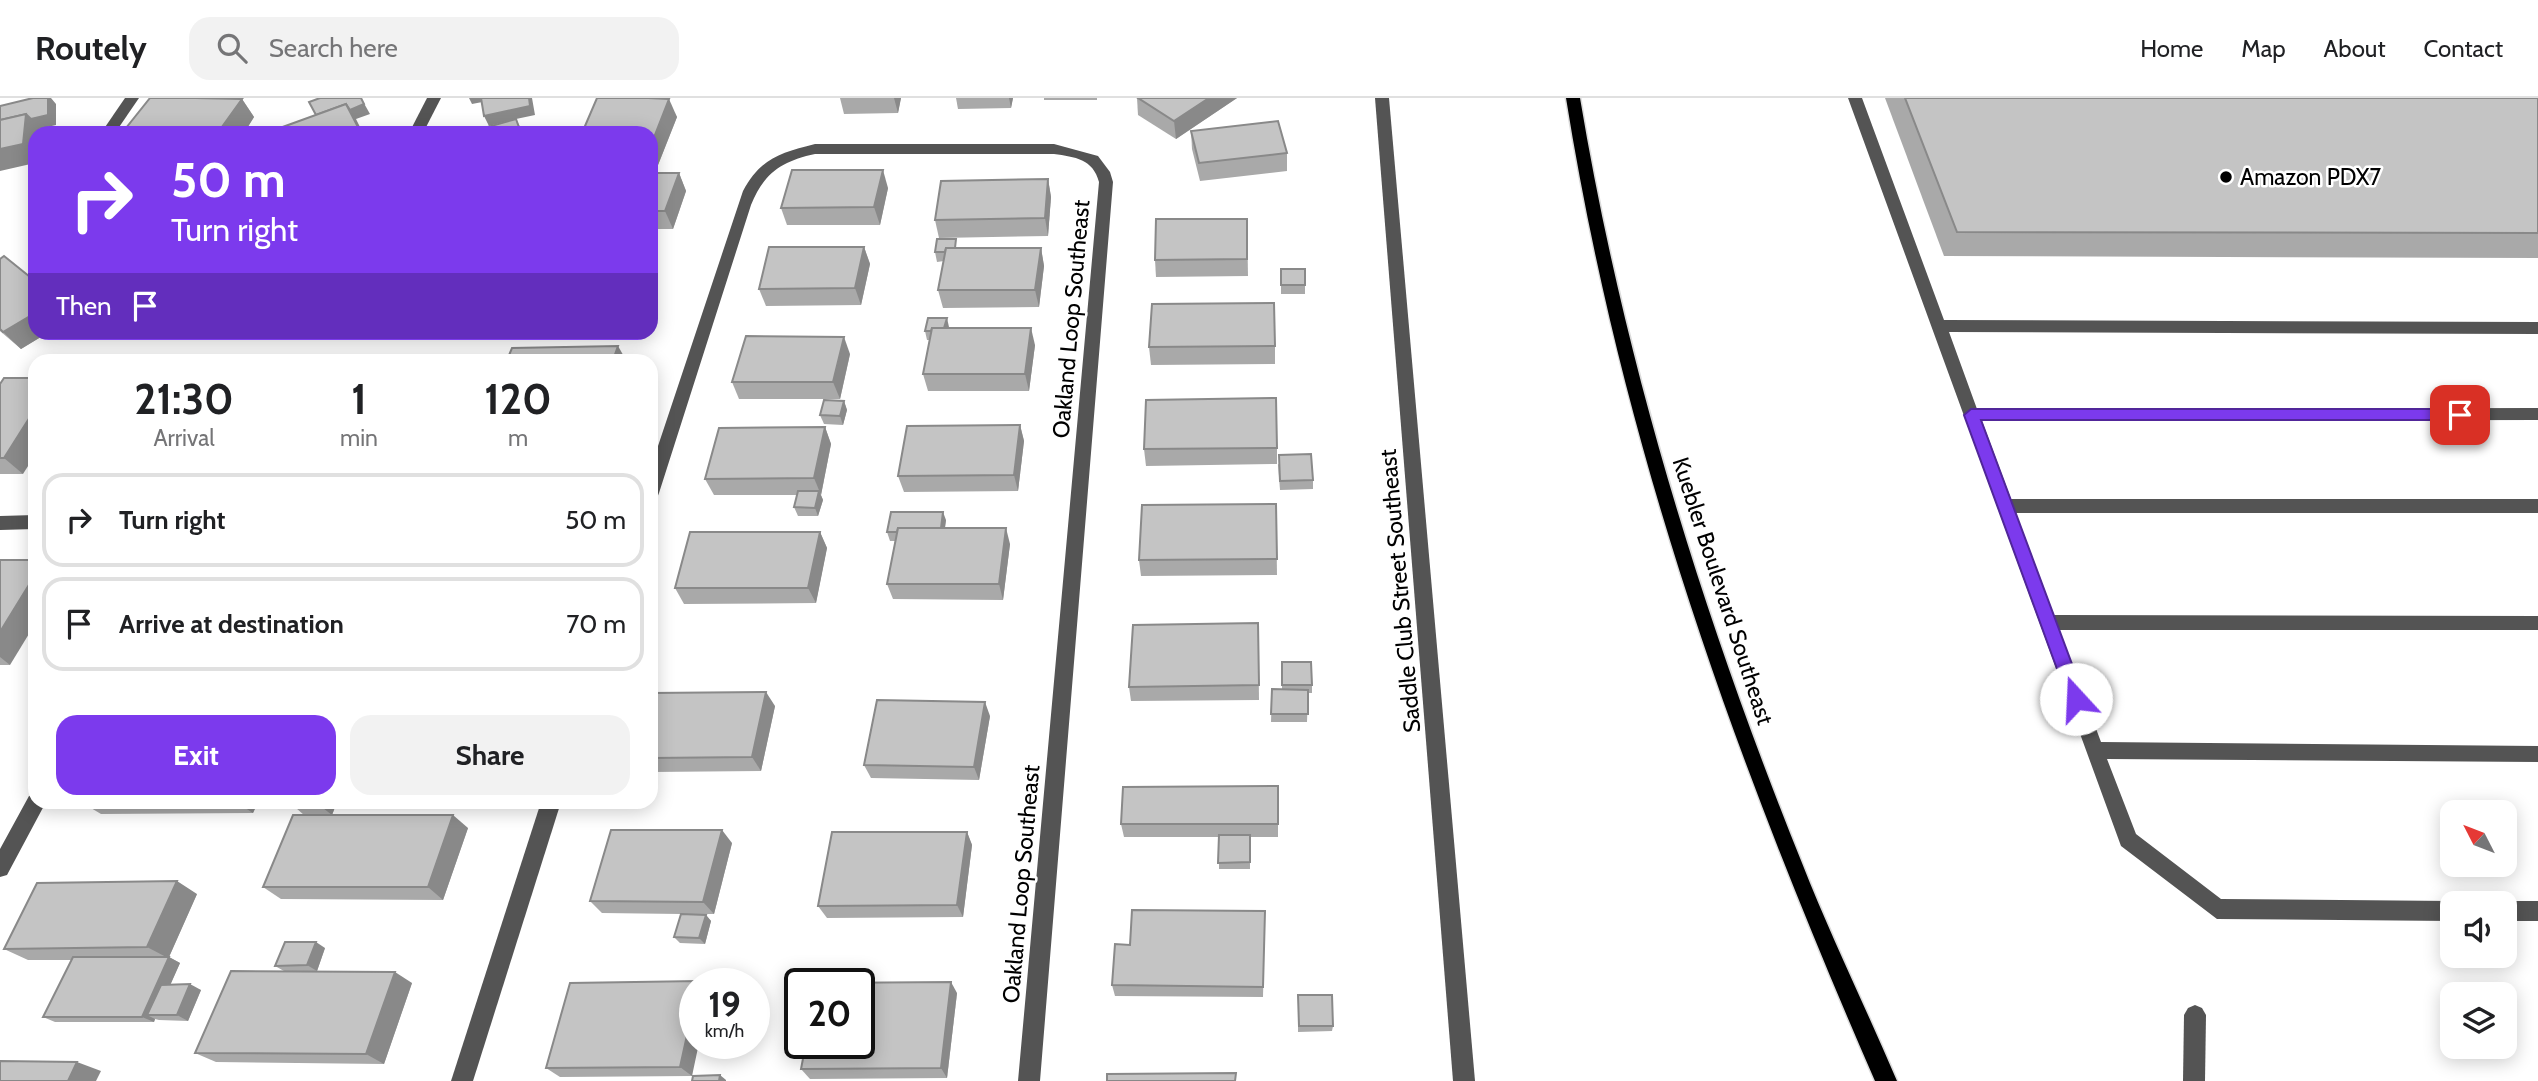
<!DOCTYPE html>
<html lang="en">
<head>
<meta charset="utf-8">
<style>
	body { margin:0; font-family:Cabin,sans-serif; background:#f2f2f2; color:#202124; height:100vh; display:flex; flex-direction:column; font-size:26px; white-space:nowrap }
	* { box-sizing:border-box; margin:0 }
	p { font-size:23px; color:#757577 }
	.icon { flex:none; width:38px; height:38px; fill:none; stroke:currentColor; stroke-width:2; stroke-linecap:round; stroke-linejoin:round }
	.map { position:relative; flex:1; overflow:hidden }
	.drawer { position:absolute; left:28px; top:256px; width:630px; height:455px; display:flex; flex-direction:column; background:#fff; border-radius:21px; box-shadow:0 4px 18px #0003 }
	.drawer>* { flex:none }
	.top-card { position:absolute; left:28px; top:28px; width:630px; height:214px; border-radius:21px; box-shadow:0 4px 18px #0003; background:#7c3aed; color:#fff; overflow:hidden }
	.needle { width:46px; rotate:312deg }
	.controls { position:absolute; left:2440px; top:702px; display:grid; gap:14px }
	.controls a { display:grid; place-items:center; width:77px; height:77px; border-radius:14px; background:#fff; box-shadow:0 4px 18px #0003; font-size:35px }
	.speed { position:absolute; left:679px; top:870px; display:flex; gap:14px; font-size:35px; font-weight:700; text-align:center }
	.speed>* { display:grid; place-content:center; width:91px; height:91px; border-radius:50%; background:#fff; box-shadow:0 4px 18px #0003; line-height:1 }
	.speed small { font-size:18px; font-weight:400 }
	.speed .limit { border:4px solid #111; border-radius:10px; background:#fff; color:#111 }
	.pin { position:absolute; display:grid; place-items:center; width:60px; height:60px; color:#fff; margin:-30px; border-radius:14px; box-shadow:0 4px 10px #0006 }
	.me { position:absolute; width:77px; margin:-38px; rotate:340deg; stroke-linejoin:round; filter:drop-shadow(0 0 5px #0008) }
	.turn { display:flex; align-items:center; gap:24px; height:147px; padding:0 28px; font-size:32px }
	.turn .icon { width:91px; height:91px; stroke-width:2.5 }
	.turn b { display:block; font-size:49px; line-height:60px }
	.then { display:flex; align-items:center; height:66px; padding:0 28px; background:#0003; gap:14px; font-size:26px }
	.eta { display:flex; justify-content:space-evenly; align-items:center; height:119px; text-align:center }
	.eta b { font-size:42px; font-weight:700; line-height:49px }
	.action { display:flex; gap:14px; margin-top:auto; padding:14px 28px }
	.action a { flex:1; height:80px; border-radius:21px; background:#7c3aed; color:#fff; font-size:28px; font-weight:700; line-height:80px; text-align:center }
	.action a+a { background:#f2f2f2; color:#202124 }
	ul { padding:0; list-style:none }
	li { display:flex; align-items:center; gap:21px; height:94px; margin:0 14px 10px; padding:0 14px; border:4px solid #e0e0e0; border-radius:21px }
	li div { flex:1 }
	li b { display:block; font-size:26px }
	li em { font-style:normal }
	header { display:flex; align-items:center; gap:42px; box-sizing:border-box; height:98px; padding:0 35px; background:#fff; border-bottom:2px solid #e0e0e0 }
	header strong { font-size:33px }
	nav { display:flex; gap:38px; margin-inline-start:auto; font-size:24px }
	.search { width:490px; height:63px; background:#f2f2f2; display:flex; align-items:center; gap:18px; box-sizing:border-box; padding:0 24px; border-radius:21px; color:#757577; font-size:26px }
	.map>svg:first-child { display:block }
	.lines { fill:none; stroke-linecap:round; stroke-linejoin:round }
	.major-casing { stroke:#dbdbdb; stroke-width:3 }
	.minor { fill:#545454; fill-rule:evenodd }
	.major { fill:#000; fill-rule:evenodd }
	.wall { fill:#a9a9a9 }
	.shaded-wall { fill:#898989 }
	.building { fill:#c4c4c4; stroke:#898989; stroke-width:2 }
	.route { fill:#7c3aed; stroke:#51269a; stroke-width:2 }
	.poi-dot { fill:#000; stroke:#fff; stroke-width:2.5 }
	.labels { text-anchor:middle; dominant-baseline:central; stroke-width:5; stroke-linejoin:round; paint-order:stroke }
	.poi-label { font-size:23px; fill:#000; stroke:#fff; text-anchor:start }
	.street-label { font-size:23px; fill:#000; stroke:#fff }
</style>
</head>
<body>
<header>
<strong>Routely</strong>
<div class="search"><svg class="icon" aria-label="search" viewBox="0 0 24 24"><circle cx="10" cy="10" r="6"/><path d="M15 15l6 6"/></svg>Search here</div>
<nav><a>Home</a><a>Map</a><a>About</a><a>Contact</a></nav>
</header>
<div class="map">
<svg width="2538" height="983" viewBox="0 0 2538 983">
	<rect width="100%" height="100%" fill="#fff"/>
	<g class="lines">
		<g class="major-casing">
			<path id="major" d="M 1566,0 L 1580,0 C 1624,263 1702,517 1802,765 C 1831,839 1866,910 1897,983 L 1875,983 C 1734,660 1622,349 1566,0 Z"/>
		</g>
		<g class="minor">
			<polygon points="125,0 139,0 115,35 101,35"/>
			<polygon points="427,0 441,0 423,35 409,35"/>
			<polygon points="1375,0 1389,0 1475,983 1453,983"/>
			<polygon points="1848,0 1862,0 1944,222 2538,224 2538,236 1949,234 1977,311 2538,310 2538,322 1982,323 2011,401 2538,401 2538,415 2016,415 2054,517 2538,518 2538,532 2059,532 2101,644 2538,648 2538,664 2107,661 2136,736 2221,801 2452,803 2456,805 2452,805 2452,823 2217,821 2121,748"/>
			<path d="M 815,46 L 1054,46 L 1098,58 L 1110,74 L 1113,84 L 1040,983 L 1018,983 L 1099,84 C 1093,61 1075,59 1054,56 L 815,56 C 782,63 764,75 751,107 L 659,395 L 657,400 L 651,402 L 651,369 L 743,93 C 761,60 780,55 815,46 Z"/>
			<polygon points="35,417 35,431 0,432 0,418"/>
			<polygon points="35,696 35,704 46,704 7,777 0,779 0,751 29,698"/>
			<polygon points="541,704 561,704 473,983 451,983"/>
			<polygon points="2504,803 2538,803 2538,823 2504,823 2504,805 2500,805"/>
			<polygon points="2195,907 2202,910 2206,917 2205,983 2183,983 2184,917 2188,910"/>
		</g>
		<use href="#major" class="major"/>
	</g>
	<g class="wall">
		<polygon points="597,0 663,0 677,19 658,67 651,66 651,35"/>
		<polygon points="840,0 901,0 898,15 844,16"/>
		<polygon points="956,0 1013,0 1011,10 958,11"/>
		<rect x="1044" y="0" width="53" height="2"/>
		<polygon points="1137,0 1237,0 1176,41 1138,17"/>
		<polygon points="1885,0 2538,0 2538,160 1944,158"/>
		<polygon points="242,1 254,19 244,35 130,35 126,30"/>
		<polygon points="1191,33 1287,55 1287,73 1200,83 1192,51"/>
		<polygon points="651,75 679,75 686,93 673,131 651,131"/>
		<polygon points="1048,81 1051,99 1048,138 939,140 935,122"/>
		<polygon points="888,90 880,127 787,127 781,110"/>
		<polygon points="1247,121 1248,178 1156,179 1155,162"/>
		<polygon points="864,149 870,166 861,207 766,208 759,191"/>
		<polygon points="959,150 1041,150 1044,168 1039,209 943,210 938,192 944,163 937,164 935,154"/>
		<polygon points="0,161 35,234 49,234 21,251 0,233"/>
		<polygon points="1281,171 1305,187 1305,196 1281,196"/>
		<polygon points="949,229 949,230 1035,247 1029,293 928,293 923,276 930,242 927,242 925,233"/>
		<polygon points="1275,248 1275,266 1151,267 1149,249"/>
		<polygon points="850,256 840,301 739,301 732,284"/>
		<polygon points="0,286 23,376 0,376"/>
		<polygon points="844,303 847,312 843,327 824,326 820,317"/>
		<polygon points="1020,327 1024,343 1018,393 904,394 898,378"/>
		<polygon points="825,329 831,346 821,397 823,402 818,418 798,418 794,409 797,397 714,397 705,381"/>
		<polygon points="1277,350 1277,366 1146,368 1144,351"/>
		<polygon points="1278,366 1313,382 1313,391 1280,392"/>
		<polygon points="1276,406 1277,477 1141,478 1139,462"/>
		<polygon points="946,422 945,430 1010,446 1003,502 893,501 887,486 895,443 890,443 887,434"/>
		<polygon points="820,434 827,450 816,505 684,506 675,490"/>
		<polygon points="0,462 10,567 0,567"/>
		<polygon points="1258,525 1259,602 1131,603 1129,589"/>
		<polygon points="1282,564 1312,587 1312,595 1308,595 1307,624 1271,624 1272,591 1282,591"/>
		<polygon points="651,595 775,608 761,673 651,674"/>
		<polygon points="990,618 979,682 871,680 864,667"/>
		<polygon points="1278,688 1278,739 1250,739 1250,771 1219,771 1219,739 1124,739 1121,726"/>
		<polygon points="81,704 258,704 253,715 101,716"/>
		<polygon points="298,704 337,704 332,717 468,730 443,802 281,801 263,789 304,717 296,710"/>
		<polygon points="967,734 972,747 963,819 827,820 818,808"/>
		<polygon points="732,745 714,816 692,816 706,817 711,823 705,846 680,845 674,839 681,816 602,815 590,803"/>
		<polygon points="197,796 169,859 180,865 170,887 201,892 188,923 159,922 155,921 154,924 55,924 43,919 72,862 28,862 4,851"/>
		<polygon points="1265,813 1263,899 1115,898 1112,887 1130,847"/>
		<polygon points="325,850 317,873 412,885 384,966 216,964 195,955 284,873 275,868"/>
		<polygon points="699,883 692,978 560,979 546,970"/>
		<polygon points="957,895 947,980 810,981 801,971"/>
		<polygon points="1298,897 1333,928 1332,933 1298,934"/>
	</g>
	<g class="shaded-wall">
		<polygon points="48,0 51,0 56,6 56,27 39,31 42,35 35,35 35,65 0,73 0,51 26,16"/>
		<polygon points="361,0 370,16 356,21 363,35 325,33"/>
		<polygon points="469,0 503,0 472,6"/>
		<polygon points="529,0 532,0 535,17 516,21 523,35 521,35 516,21 489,28 484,18"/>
		<polygon points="894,0 901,0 898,15"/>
		<polygon points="1009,0 1013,0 1011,10"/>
		<polygon points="1209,0 1237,0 1176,41 1174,23"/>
		<polygon points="242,1 254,19 244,35 220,35 219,33"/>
		<polygon points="669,1 677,19 658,67 651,50 651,47"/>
		<polygon points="883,72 888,90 880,127 874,109"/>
		<polygon points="679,75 686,93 673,131 665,113"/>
		<polygon points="1048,81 1051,99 1048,138 1045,120"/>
		<polygon points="864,149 870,166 861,207 855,190"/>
		<polygon points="1041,150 1044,168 1039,209 1035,192"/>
		<polygon points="651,161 657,175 651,194"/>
		<polygon points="35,215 35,234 49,234 21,251 3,234"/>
		<polygon points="947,220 949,229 946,242 943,233"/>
		<polygon points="1031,230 1035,247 1029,293 1025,276"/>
		<polygon points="844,239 850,256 840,301 833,284"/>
		<polygon points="618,248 626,262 613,262"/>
		<polygon points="844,303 847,312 843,327 840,318"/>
		<polygon points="35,311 35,357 23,376 4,360"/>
		<polygon points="1020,327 1024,343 1018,393 1014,377"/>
		<polygon points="825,329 831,346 821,397 814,380"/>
		<polygon points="819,393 823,402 818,418 815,410"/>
		<polygon points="943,414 946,422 943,442 940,434"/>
		<polygon points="1006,430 1010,446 1003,502 999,486"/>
		<polygon points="820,434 827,450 816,505 808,490"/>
		<polygon points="35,477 35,526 10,567 0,559 0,534"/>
		<polygon points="766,594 775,608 761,673 752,659"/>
		<polygon points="985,604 990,618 979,682 974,669"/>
		<polygon points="236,704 258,704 253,715"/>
		<polygon points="325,704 337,704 332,717 323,710"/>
		<polygon points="453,717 468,730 443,802 428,789"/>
		<polygon points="722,732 732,745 714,816 703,804"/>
		<polygon points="967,734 972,747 963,819 957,807"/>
		<polygon points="177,783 197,796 169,859 180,865 157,917 147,917 155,921 154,924 142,919 168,860 147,849"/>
		<polygon points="706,817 711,823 705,846 699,840"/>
		<polygon points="316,844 325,850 317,873 307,867"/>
		<polygon points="395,874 412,885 384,966 366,956"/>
		<polygon points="951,884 957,895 947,980 941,970"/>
		<polygon points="190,886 201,892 188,923 177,917"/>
		<polygon points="695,901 695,945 699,945 692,978 680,969"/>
		<polygon points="77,964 101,973 96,983 68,983"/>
		<polygon points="720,977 726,982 726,983 719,983"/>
	</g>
	<g class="building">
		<polygon points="33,0 48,0 48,17 31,21 26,16 0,22 0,8"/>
		<polygon points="150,0 195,0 242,1 219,33 126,30"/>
		<polygon points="320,0 361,0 364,6 350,12 346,6 316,17 309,4"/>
		<polygon points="481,0 529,0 530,8 484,18"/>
		<polygon points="597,0 648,0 669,1 651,47 651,35 582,35"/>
		<polygon points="1138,0 1209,0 1174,23"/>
		<polygon points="1905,0 2538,0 2538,135 1957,134"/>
		<polygon points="346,6 360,33 354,35 266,35"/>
		<polygon points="26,16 23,46 0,51 0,22"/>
		<polygon points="516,21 521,35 466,35"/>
		<polygon points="1278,23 1287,55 1199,65 1191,33"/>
		<polygon points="792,72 883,72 874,109 781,110"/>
		<polygon points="651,75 679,75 665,113 651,113"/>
		<polygon points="1048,81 1045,120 935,122 941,83"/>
		<polygon points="1156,121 1247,121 1247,161 1155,162"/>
		<polygon points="937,141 956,141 955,150 946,150 945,154 935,154"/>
		<polygon points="769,149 864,149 855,190 759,191"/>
		<polygon points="946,150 1041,150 1035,192 938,192"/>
		<polygon points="4,158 35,183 35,215 3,234 0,231 0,161"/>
		<rect x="1281" y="171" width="24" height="16"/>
		<polygon points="1274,205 1275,248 1149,249 1152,206"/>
		<polygon points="928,220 947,220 944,230 932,230 931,233 925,233"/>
		<polygon points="932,230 1031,230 1025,276 923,276"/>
		<polygon points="746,238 844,239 833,284 732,284"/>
		<polygon points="618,248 613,262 507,262 512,250"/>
		<polygon points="407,258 410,262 398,262"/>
		<polygon points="4,280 35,280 35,311 4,360 0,360 0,286"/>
		<polygon points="1276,300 1277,350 1144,351 1146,302"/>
		<polygon points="824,302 844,303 840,318 820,317"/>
		<polygon points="1020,327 1014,377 898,378 907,328"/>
		<polygon points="825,329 814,380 705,381 719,330"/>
		<polygon points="1311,356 1313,382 1280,383 1279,357"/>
		<polygon points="798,393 819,393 815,410 794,409"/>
		<polygon points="1276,406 1277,461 1139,462 1142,407"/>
		<polygon points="891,414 943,414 941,430 898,430 897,434 887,434"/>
		<polygon points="898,430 1006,430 999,486 887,486"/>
		<polygon points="690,434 820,434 808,490 675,490"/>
		<polygon points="0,462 35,462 35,477 0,534"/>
		<polygon points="1258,525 1259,587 1129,589 1133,527"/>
		<polygon points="1282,564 1311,564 1312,587 1282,587"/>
		<polygon points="1272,591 1308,592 1308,616 1271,616"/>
		<polygon points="766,594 752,659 651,660 651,595"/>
		<polygon points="877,602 985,604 974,669 864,667"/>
		<polygon points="1278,688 1278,726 1121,726 1123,689"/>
		<polygon points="298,704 325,704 323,710 296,710"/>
		<polygon points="293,717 453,717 428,789 263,789"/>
		<polygon points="611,732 722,732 703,804 590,803"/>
		<polygon points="832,734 967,734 957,807 818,808"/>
		<polygon points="1219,737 1250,737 1250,764 1218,765"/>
		<polygon points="177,783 147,849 4,851 37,785"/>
		<polygon points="1132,812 1265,813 1263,889 1112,887 1115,846 1130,847"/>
		<polygon points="681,816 706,817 699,840 674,839"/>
		<polygon points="285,844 316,844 307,867 275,868"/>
		<polygon points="73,859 169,859 142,919 43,919"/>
		<polygon points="231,873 395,874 366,956 195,955"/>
		<polygon points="699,883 698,886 695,886 695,901 680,969 546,970 570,885"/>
		<polygon points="951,884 941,970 801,971 806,945 859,945 859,886 816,885"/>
		<polygon points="190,886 177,917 147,917 161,887"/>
		<polygon points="1298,897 1332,897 1333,928 1299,928"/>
		<polygon points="0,963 77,964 68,983 0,983"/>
		<polygon points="1236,975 1235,983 1107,983 1107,976"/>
		<polygon points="720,977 719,983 692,983 693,978"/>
	</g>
	<polygon class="route" points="1971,311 2460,311 2468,317 2460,322 1981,322 2085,601 2082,606 2076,608 2070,606 2068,601 1964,317"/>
	<circle class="poi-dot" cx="2226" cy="79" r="7"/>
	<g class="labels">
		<g class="poi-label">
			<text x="2240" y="79">Amazon PDX7</text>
		</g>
		<g class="street-label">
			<text transform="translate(1071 221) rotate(-85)">Oakland Loop Southeast</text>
			<text transform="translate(1400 493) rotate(-95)">Saddle Club Street Southeast</text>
			<text transform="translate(1723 493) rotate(72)">Kuebler Boulevard Southeast</text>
			<text transform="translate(1021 786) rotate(-85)">Oakland Loop Southeast</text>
		</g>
	</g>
</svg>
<div class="controls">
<a><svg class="needle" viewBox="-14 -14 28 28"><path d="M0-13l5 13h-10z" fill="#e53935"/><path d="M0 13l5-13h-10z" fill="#757577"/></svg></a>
<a><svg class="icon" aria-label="sound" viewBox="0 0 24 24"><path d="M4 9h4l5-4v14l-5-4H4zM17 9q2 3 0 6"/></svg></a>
<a><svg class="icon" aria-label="layers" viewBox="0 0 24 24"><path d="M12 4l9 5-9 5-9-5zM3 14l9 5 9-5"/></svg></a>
</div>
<div class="speed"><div>19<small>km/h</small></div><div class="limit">20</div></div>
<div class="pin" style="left:2460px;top:317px;background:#d93025"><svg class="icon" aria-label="arrive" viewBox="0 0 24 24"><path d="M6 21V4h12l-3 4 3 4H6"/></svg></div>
<svg class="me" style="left:2076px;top:601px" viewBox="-20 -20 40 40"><circle r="19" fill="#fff"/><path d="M0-13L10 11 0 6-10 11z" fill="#7c3aed"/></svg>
<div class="top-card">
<div class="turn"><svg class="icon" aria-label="right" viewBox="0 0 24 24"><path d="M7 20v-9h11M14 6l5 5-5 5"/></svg><div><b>50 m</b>Turn right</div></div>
<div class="then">Then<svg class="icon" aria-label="arrive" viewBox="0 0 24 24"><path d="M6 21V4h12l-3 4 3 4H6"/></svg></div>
</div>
<section class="drawer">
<div class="eta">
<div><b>21:30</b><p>Arrival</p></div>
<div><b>1</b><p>min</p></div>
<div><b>120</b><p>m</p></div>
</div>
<ul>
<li><svg class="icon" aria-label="right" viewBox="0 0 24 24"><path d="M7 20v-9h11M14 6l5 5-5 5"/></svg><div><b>Turn right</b></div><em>50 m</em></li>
<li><svg class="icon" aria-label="arrive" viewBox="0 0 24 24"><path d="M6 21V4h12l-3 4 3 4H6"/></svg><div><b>Arrive at destination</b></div><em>70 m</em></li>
</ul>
<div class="action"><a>Exit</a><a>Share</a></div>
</section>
</div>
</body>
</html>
